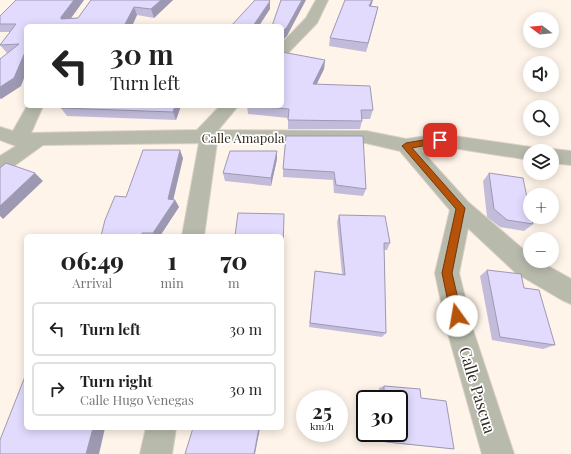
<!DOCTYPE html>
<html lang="en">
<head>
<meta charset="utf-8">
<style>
	body { margin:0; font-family:"Playfair Display",serif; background:#f6f6f6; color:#222; height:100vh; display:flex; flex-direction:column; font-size:15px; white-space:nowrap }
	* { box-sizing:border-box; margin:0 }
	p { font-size:13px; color:#767676 }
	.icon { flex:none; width:22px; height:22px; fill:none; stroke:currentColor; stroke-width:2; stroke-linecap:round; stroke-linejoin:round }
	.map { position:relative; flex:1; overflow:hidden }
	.details { position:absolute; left:24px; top:234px; width:260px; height:196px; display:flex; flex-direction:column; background:#fff; border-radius:6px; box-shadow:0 2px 10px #0003 }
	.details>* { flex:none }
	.top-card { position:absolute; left:24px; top:24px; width:260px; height:84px; border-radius:6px; box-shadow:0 2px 10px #0003; background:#fff; color:#222; overflow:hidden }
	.needle { width:26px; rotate:286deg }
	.controls { position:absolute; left:523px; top:12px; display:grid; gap:8px }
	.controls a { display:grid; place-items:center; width:36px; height:36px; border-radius:50%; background:#fff; box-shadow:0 2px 10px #0003; font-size:20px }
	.speed { position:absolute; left:296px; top:390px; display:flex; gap:8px; font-size:20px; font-weight:700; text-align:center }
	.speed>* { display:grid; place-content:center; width:52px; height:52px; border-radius:50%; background:#fff; box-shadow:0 2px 10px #0003; line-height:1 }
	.speed small { font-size:10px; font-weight:400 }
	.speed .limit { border:2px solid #111; border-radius:6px; background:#fff; color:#111 }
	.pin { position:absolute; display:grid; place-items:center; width:34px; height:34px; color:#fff; margin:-17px; border-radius:8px; box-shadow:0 2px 6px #0006 }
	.me { position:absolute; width:44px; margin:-22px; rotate:347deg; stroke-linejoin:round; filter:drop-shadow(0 0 3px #0008) }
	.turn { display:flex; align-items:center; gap:14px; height:84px; padding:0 20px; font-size:18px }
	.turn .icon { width:52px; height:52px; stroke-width:2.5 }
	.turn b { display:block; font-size:28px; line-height:34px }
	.eta { display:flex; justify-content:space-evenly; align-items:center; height:68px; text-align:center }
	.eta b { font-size:24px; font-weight:800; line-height:28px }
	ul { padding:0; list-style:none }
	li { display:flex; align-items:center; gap:12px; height:54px; margin:0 8px 6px; padding:0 12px; border:2px solid #e0e0e0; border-radius:6px }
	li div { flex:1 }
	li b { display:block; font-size:15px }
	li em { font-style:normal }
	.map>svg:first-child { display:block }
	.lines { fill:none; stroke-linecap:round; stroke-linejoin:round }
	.street-casing { stroke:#dad0c5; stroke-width:2 }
	.street { fill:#b8baac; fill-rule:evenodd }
	.wall { fill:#c2bcda }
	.shaded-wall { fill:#9e99b2 }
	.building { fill:#e2dbfe; stroke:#9e99b2 }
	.route { fill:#b45309; stroke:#753606 }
	.labels { text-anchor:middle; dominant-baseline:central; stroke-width:3.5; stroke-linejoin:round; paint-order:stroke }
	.street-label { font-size:13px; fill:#342a20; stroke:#fff }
	.near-street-label { font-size:16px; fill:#342a20; stroke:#fff }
</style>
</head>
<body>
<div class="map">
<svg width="571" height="454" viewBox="0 0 571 454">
	<rect width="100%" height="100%" fill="#fef4e9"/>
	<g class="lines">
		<g class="street-casing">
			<g id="street">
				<polygon points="316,0 328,0 317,23 287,54 282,55 282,43 306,18"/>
				<polygon points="27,106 43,106 31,133 197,130 220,106 238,106 218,130 366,131 406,139 440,134 537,148 538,151 530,151 530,160 440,146 421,150 468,202 530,255 530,261 539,261 571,279 571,304 562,300 516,273 468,228 459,273 473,330 514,454 482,454 447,330 435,273 450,210 400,151 366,143 217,142 204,236 182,236 199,143 43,145 7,171 0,173 0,156 16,146 0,140 0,127 13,131"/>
				<polygon points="552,149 571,151 571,165 552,163 552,151 546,151"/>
				<polygon points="146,428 176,428 172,454 140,454"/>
			</g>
		</g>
		<use href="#street" class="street"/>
	</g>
	<g class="wall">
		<polygon points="16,0 84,0 71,18 78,18 91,0 173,0 154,18 137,15 132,26 26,26 21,86 1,99 0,99 0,59 8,53 7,53 0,45 10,32 0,32 0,16"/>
		<polygon points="371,6 378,7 366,52 329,46 330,38"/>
		<polygon points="325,60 324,69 317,84 373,110 370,119 362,119 362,121 360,129 288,129 288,118 248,114 247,106 282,106"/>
		<polygon points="181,106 176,120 67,116 61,108"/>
		<polygon points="286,136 366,189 363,196 334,193 333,180 283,177 283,169"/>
		<polygon points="277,151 277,159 271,186 225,181 223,173"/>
		<polygon points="183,158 173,200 175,200 179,207 160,236 101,236 126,197"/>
		<polygon points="489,173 533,224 524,231 500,227 487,217 483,181"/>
		<polygon points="339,215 390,243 387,250 384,250 386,333 382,337 309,327 315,271 342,274 337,222"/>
		<polygon points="487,270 524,288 555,345 543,349 492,340 480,276"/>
		<polygon points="384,386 421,398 454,449 382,442 382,433 399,433 399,399 380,399 379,388"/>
	</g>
	<g class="shaded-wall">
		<polygon points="74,0 84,0 66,25 61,19 61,17"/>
		<polygon points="161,0 173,0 154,18 151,9"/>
		<polygon points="302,0 306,0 287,36 282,41 282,32"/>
		<polygon points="372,0 373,0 368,15 369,6"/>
		<polygon points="270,1 270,9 259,26 253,26"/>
		<polygon points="134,7 137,15 132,26 124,26"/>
		<polygon points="378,7 376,16 366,52 368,43"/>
		<polygon points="26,50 26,73 21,86 1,99 0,97 0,87"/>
		<polygon points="325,60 324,69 312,93 313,84"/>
		<polygon points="175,106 181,106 176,120 173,112"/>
		<polygon points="180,150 183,158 172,205 175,200 179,207 160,236 155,236 153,233 168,199"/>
		<polygon points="277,151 277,159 271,186 271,178"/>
		<polygon points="35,173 43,181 3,219 0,216 0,206"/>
		<polygon points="93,428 105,428 99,454 86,454"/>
		<polygon points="259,428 260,428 255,454 254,454"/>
	</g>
	<g class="building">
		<polygon points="16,0 74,0 61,17 61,19 78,18 91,0 161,0 151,9 134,7 124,26 26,26 26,50 14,78 0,87 0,59 19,44 0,45 16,24 0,24 0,16"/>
		<polygon points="255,0 269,0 270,1 253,26 231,26"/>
		<polygon points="281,0 302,0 287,27 282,32 282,26 272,26"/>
		<polygon points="345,0 372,0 369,6 378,7 368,43 330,38"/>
		<polygon points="282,52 325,60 313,84 370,86 373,110 361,110 362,121 288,120 289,109 253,106 282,106"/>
		<polygon points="62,106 175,106 173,112 61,108"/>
		<polygon points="286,136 363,136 366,189 336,185 334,172 283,169"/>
		<polygon points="143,150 180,150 168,199 175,200 153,233 142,233 142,236 101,236 105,220 115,196 126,197"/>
		<polygon points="230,151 277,151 271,178 223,173"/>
		<polygon points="6,163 35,173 0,206 0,168"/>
		<polygon points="489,173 523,178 530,212 530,217 531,217 533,224 507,220 494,209"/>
		<polygon points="238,213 284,214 283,251 282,251 282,236 235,236"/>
		<polygon points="339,215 385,216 390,243 384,243 386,333 310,323 315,271 345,275"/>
		<polygon points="487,270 521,274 524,288 539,290 555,345 500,337"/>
		<polygon points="26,374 26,428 93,428 86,454 0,454 0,440"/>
		<polygon points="384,386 420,389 421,398 446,401 454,449 387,442 387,433 399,433 399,399 384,399"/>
		<polygon points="193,428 259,428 254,454 185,454"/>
	</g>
	<polygon class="route" points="440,137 443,138 443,142 412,148 465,208 452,273 462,316 460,320 457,322 453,320 451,316 442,273 456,209 402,146 406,143"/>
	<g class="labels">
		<g class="street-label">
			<text x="243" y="137">Calle Amapola</text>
		</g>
		<g class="near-street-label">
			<text transform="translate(478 390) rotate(73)">Calle Pascua</text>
		</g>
	</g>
</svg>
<div class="controls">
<a><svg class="needle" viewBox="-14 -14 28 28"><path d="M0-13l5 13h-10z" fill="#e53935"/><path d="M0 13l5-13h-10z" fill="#767676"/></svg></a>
<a><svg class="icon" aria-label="sound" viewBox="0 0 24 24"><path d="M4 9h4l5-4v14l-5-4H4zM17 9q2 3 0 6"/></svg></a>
<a><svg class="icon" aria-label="search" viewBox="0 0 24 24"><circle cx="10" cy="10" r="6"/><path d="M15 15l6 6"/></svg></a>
<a><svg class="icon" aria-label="layers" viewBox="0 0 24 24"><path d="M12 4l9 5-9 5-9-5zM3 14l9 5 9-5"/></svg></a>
<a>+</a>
<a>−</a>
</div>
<div class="speed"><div>25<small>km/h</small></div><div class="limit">30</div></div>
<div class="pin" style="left:440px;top:140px;background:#d93025"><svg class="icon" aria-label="arrive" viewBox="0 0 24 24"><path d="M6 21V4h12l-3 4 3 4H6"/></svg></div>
<svg class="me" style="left:457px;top:316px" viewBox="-20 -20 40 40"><circle r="19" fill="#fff"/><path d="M0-13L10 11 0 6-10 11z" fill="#b45309"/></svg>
<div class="top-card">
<div class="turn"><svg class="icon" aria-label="left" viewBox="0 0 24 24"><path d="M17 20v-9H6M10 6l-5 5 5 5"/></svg><div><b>30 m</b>Turn left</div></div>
</div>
<section class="details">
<div class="eta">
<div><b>06:49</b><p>Arrival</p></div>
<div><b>1</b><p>min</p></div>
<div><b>70</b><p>m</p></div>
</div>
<ul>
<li><svg class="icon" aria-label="left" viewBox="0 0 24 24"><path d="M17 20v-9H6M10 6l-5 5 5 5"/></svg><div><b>Turn left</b></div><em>30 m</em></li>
<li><svg class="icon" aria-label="right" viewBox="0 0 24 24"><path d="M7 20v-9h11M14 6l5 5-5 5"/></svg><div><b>Turn right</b><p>Calle Hugo Venegas</p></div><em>30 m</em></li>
</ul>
</section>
</div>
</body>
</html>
